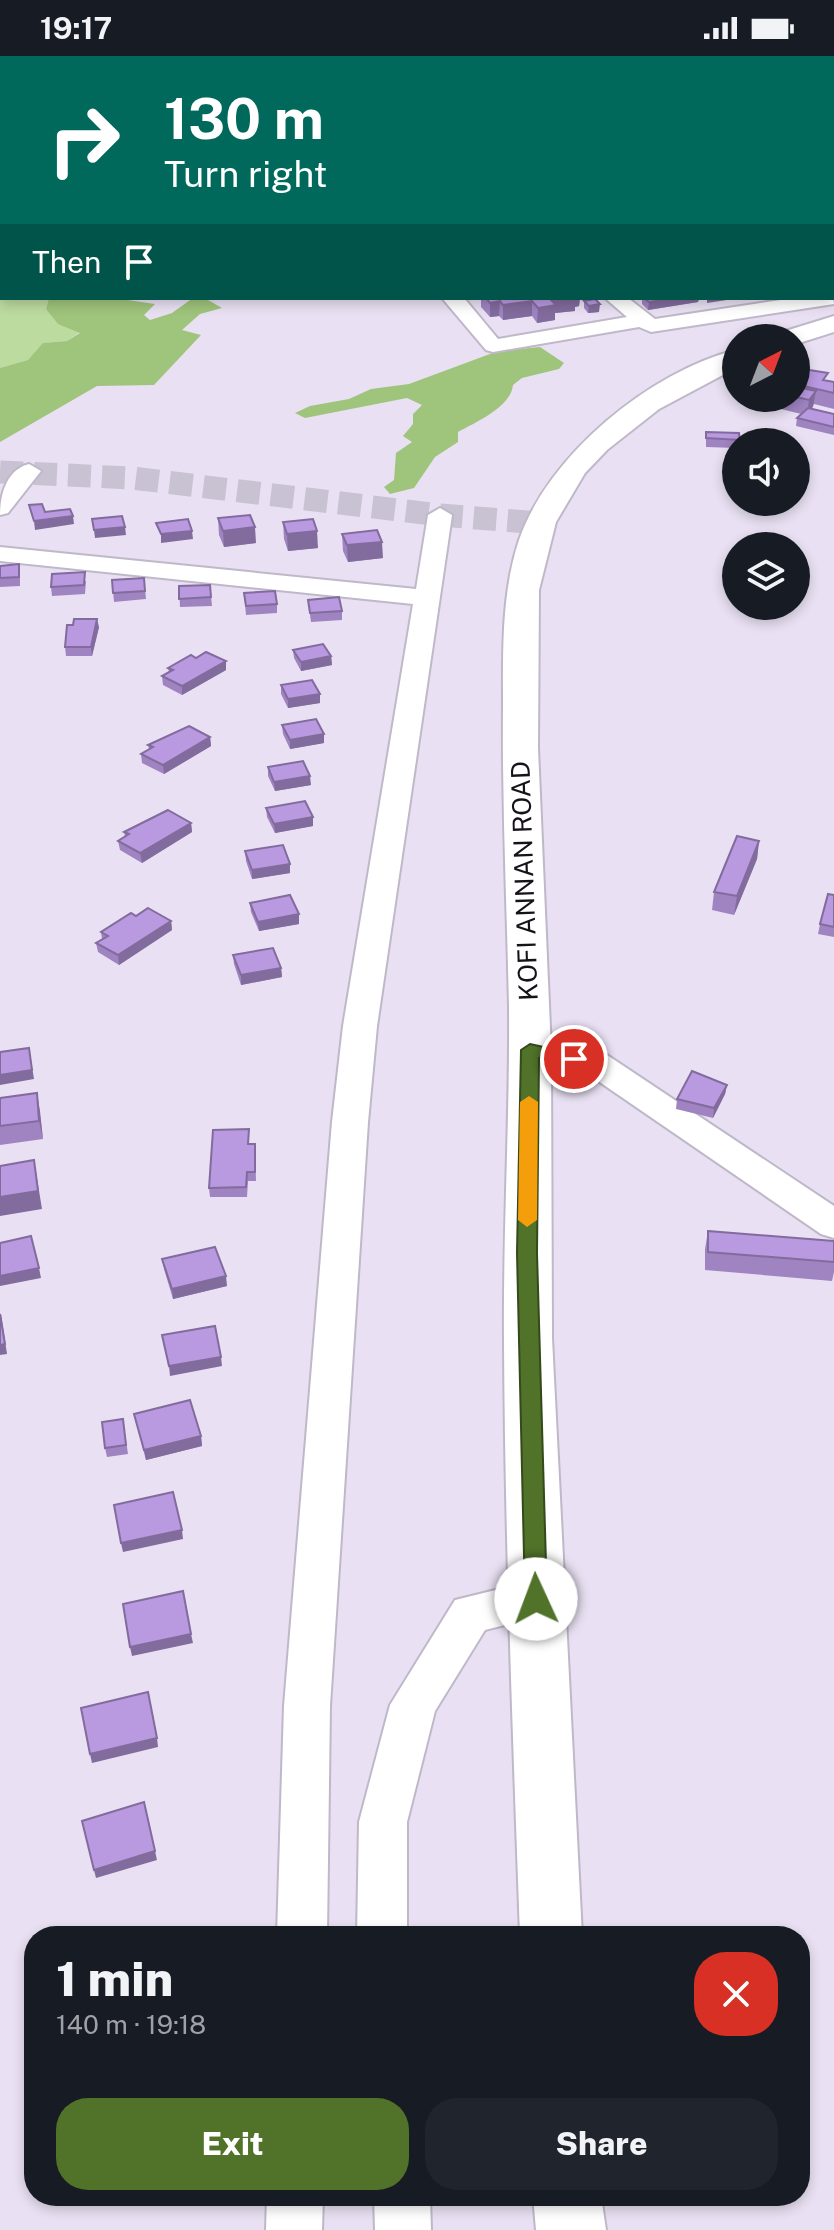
<!DOCTYPE html>
<html lang="en">
<head>
<meta charset="utf-8">
<style>
	body { margin:0; font-family:"Public Sans",sans-serif; background:#20242c; color:#f1f3f6; height:100vh; display:flex; flex-direction:column; font-size:30px; white-space:nowrap }
	* { box-sizing:border-box; margin:0 }
	p { font-size:26px; color:#9ea1a6 }
	.icon { flex:none; width:44px; height:44px; fill:none; stroke:currentColor; stroke-width:2; stroke-linecap:round; stroke-linejoin:round }
	.map { position:relative; flex:1; overflow:hidden }
	.drawer { position:absolute; left:24px; top:1870px; width:786px; height:280px; display:flex; flex-direction:column; background:#171b24; border-radius:32px; box-shadow:0 4px 12px #0003 }
	.drawer>* { flex:none }
	.banner { position:absolute; left:0px; top:0px; width:834px; height:244px; box-shadow:0 4px 12px #0003; background:#00695c; color:#fff; overflow:hidden }
	.needle { width:52px; rotate:42deg }
	.buttons { position:absolute; left:722px; top:268px; display:grid; gap:16px }
	.buttons a { display:grid; place-items:center; width:88px; height:88px; border-radius:50%; background:#171b24; box-shadow:0 4px 12px #0003; font-size:40px }
	.pin { position:absolute; display:grid; place-items:center; width:68px; height:68px; color:#fff; margin:-34px; border:4px solid #fff; border-radius:50%; box-shadow:0 2px 8px #0007 }
	.me { position:absolute; width:88px; margin:-44px; rotate:358deg; stroke-linejoin:round; filter:drop-shadow(0 0 6px #0008) }
	.turn { display:flex; align-items:center; gap:28px; height:168px; padding:0 32px; font-size:36px }
	.turn .icon { width:104px; height:104px; stroke-width:2.5 }
	.turn b { display:block; font-size:56px; line-height:68px }
	.then { display:flex; align-items:center; height:76px; padding:0 32px; background:#0003; gap:16px; font-size:30px }
	.round { display:grid; place-items:center; flex:none; width:84px; height:84px; border-radius:32px; background:#20242c }
	.summary { display:flex; align-items:center; justify-content:space-between; height:136px; padding:0 32px }
	h1 { font-size:48px; font-weight:800; line-height:60px }
	.button { display:flex; gap:16px; margin-top:auto; padding:16px 32px }
	.button a { flex:1; height:92px; border-radius:32px; background:#507229; color:#fff; font-size:32px; font-weight:800; line-height:92px; text-align:center }
	.button a+a { background:#20242c; color:#f1f3f6 }
	.status { display:flex; justify-content:space-between; align-items:center; height:56px; padding:0 40px; background:#171b24; direction:ltr }
	.status svg { height:22px; fill:currentColor }
	.map>svg:first-child { display:block }
	.green { fill:#bcdb9f }
	.forest { fill:#9fc47b }
	.lines { fill:none; stroke-linecap:round; stroke-linejoin:round }
	.stream { stroke:#d4baf5; stroke-width:5 }
	.minor-tunnel { stroke:#c9c2d2; stroke-width:23; stroke-dasharray:23 11; stroke-linecap:butt }
	.minor-casing { stroke:#bfb8c9; stroke-width:4 }
	.primary-casing { stroke:#bfb8c9; stroke-width:4 }
	.minor { fill:#fff; fill-rule:evenodd }
	.primary { fill:#fff; fill-rule:evenodd }
	.wall { fill:#9f84c1 }
	.shaded-wall { fill:#826b9d }
	.building { fill:#b999e0; stroke:#826b9d; stroke-width:2 }
	.route { fill:#507229; stroke:#344a1b; stroke-width:2 }
	.slow { fill:#f59e0b }
	.labels { text-anchor:middle; dominant-baseline:central; stroke-width:8; stroke-linejoin:round; paint-order:stroke }
	.street-label { font-size:26px; fill:#151219; stroke:#fff }
</style>
</head>
<body>
<div class="status"><b>19:17</b><svg viewBox="0 0 49 12"><path d="M0 12V9h3v3zM5 12V6h3v6zM10 12V3h3v9zM15 12V0h3v12zM26 1h20v11H26zM47 4h2v5h-2z"/></svg></div>
<div class="map">
<svg width="834" height="2174" viewBox="0 0 834 2174">
	<rect width="100%" height="100%" fill="#e9e1f3"/>
	<polygon class="green" points="0,221 2,242 49,242 46,253 80,276 67,285 44,287 28,304 0,312"/>
	<g class="forest">
		<polygon points="49,242 114,242 155,248 144,259 150,264 172,257 193,242 208,244 222,252 200,258 182,274 201,279 154,329 97,330 0,386 0,312 28,304 43,287 67,285 80,277 58,268 46,253"/>
		<path d="M 540,291 L 564,307 L 559,313 L 522,322 L 513,329 C 511,351 476,366 458,376 L 458,386 L 435,401 L 414,432 L 390,438 L 384,431 L 394,424 L 396,397 L 412,386 L 403,380 L 413,368 L 413,358 L 422,349 L 407,342 L 305,362 L 295,357 L 310,350 L 349,343 L 371,333 L 409,328 L 498,295 Z"/>
	</g>
	<g class="lines">
		<polyline class="stream" points="242,2 250,0"/>
		<polyline class="minor-tunnel" points="0,416 132,422 440,459 540,467"/>
		<g class="minor-casing">
			<g id="minor">
				<polygon points="832,200 834,201 834,213 832,212"/>
				<polygon points="832,236 834,248 651,276 639,271 493,296 486,294 442,242 464,242 498,283 627,261 605,242 628,242 655,263 794,242 832,242"/>
				<path d="M 29,408 L 41,415 L 8,457 L 0,459 C 0,439 6,414 29,408 Z"/>
				<polygon points="440,452 452,459 377,970 368,1066 330,1650 327,1880 277,1880 284,1650 332,1066 343,970 413,548 0,505 0,491 416,533 428,459"/>
				<polygon points="530,983 607,999 834,1150 834,1182 821,1178 585,1016 518,1002 513,994 518,986"/>
				<polygon points="536,1524 552,1529 558,1543 552,1557 485,1574 435,1655 407,1766 407,1880 357,1880 359,1766 390,1649 455,1544"/>
				<polygon points="267,2140 323,2140 322,2174 266,2174"/>
				<polygon points="374,2140 430,2140 431,2174 375,2174"/>
			</g>
		</g>
		<g class="primary-casing">
			<g id="primary">
				<polygon points="834,260 834,276 796,288 796,282 775,282 779,277"/>
				<path d="M 736,294 L 736,312 L 659,353 L 607,394 L 585,417 L 556,466 L 539,534 L 538,692 L 551,995 L 552,1282 L 582,1880 L 520,1880 C 513,1681 505,1483 504,1284 C 503,1173 510,1062 509,951 C 507,852 502,753 503,653 C 503,597 501,538 519,484 C 548,400 649,316 736,294 Z"/>
				<polygon points="533,2140 601,2140 606,2174 536,2174"/>
			</g>
		</g>
		<use href="#minor" class="minor"/>
		<use href="#primary" class="primary"/>
	</g>
	<g class="wall">
		<polygon points="481,242 580,242 579,250 575,251 575,255 555,257 555,264 537,267 532,260 503,264 499,260 490,261 481,251"/>
		<polygon points="640,242 699,242 698,246 648,254 642,248 642,244"/>
		<polygon points="584,245 599,256 588,257 584,252"/>
		<polygon points="796,314 827,325 834,326 834,353 814,348 812,353 834,358 834,379 796,370 797,362 801,358 757,347 758,342 796,342"/>
		<polygon points="706,376 739,377 739,386 736,386 736,392 706,391"/>
		<polygon points="218,462 256,487 224,491 219,479"/>
		<polygon points="283,466 318,492 288,495 284,483"/>
		<polygon points="342,478 383,502 348,506 343,495"/>
		<polygon points="0,510 20,517 20,530 0,531"/>
		<polygon points="144,522 146,543 114,546 112,524"/>
		<polygon points="86,525 85,538 52,540 51,531"/>
		<polygon points="210,529 212,550 180,551 179,530"/>
		<polygon points="244,537 277,548 277,557 246,559"/>
		<polygon points="308,544 342,555 342,564 311,566"/>
		<polygon points="99,571 92,600 66,600 65,591"/>
		<polygon points="293,594 331,600 332,609 301,615 294,602"/>
		<polygon points="196,602 226,605 226,614 182,639 163,629 162,620 169,616 168,612"/>
		<polygon points="281,629 320,638 320,647 288,652 281,638"/>
		<polygon points="282,669 324,687 290,693 283,678"/>
		<polygon points="210,681 211,690 164,718 142,707 141,698 149,693 148,689"/>
		<polygon points="268,711 311,729 275,735 268,720"/>
		<polygon points="266,752 313,770 275,777 267,761"/>
		<polygon points="191,767 192,776 142,807 120,794 118,785 125,781 124,776"/>
		<polygon points="759,785 757,803 734,859 712,854 714,836"/>
		<polygon points="245,795 290,817 252,823 246,805"/>
		<polygon points="834,839 834,881 818,878 820,868"/>
		<polygon points="250,847 299,868 259,875 251,856"/>
		<polygon points="136,860 171,865 172,874 119,909 98,896 96,887 102,883 101,876"/>
		<polygon points="233,899 281,912 282,921 241,929 234,908"/>
		<polygon points="727,1029 725,1038 713,1062 676,1053 677,1043"/>
		<polygon points="37,1037 43,1083 0,1089 0,1042"/>
		<polygon points="249,1083 249,1088 255,1088 256,1125 248,1125 247,1141 210,1141 209,1132"/>
		<polygon points="708,1175 834,1185 834,1216 832,1225 705,1214 705,1193"/>
		<polygon points="162,1203 227,1230 173,1243 164,1213"/>
		<polygon points="134,1358 201,1380 202,1390 146,1404"/>
		<polygon points="123,1363 128,1398 107,1401 105,1392"/>
	</g>
	<g class="shaded-wall">
		<rect x="832" y="160" width="2" height="14"/>
		<polygon points="560,242 580,242 579,250 575,251 575,255 555,257 555,264 537,267 538,252 550,243"/>
		<polygon points="676,242 699,242 698,246 648,254 649,246"/>
		<polygon points="707,242 740,242 707,247"/>
		<polygon points="500,245 499,260 490,261 490,247"/>
		<polygon points="532,245 532,260 503,264 503,249"/>
		<polygon points="600,248 599,256 588,257 589,250"/>
		<polygon points="816,335 813,350 807,360 809,344"/>
		<polygon points="73,460 74,468 35,474 34,465"/>
		<polygon points="125,471 126,479 95,482 94,474"/>
		<polygon points="255,471 256,487 224,491 223,475"/>
		<polygon points="192,475 193,483 161,487 161,478"/>
		<polygon points="317,475 318,492 288,495 287,478"/>
		<polygon points="382,486 383,502 348,506 347,489"/>
		<polygon points="97,563 99,571 92,600 91,591"/>
		<polygon points="331,600 332,609 301,615 301,606"/>
		<polygon points="226,605 226,614 182,639 182,630"/>
		<polygon points="320,638 320,647 288,652 288,643"/>
		<polygon points="324,678 324,687 290,693 290,684"/>
		<polygon points="210,681 211,690 164,718 163,709"/>
		<polygon points="310,720 311,729 275,735 274,726"/>
		<polygon points="313,761 313,770 275,777 274,768"/>
		<polygon points="191,767 192,776 142,807 140,797"/>
		<polygon points="759,785 757,803 734,859 737,840"/>
		<polygon points="290,808 290,817 252,823 252,814"/>
		<polygon points="299,858 299,868 259,875 258,866"/>
		<polygon points="171,865 172,874 119,909 118,899"/>
		<polygon points="281,912 282,921 241,929 241,919"/>
		<polygon points="29,992 34,1023 0,1029 0,1019"/>
		<polygon points="727,1029 725,1038 713,1062 714,1052"/>
		<polygon points="37,1037 40,1055 43,1083 39,1065"/>
		<polygon points="34,1104 42,1153 0,1160 0,1141"/>
		<polygon points="39,1212 41,1222 0,1230 0,1220"/>
		<polygon points="226,1220 227,1230 173,1243 172,1233"/>
		<polygon points="1,1258 7,1298 0,1299 0,1289"/>
		<polygon points="221,1301 222,1310 170,1320 169,1310"/>
		<polygon points="201,1380 202,1390 146,1404 144,1394"/>
		<polygon points="182,1474 183,1483 123,1496 121,1487"/>
		<polygon points="191,1578 193,1587 132,1600 130,1591"/>
		<polygon points="157,1682 158,1691 92,1707 90,1698"/>
		<polygon points="155,1795 157,1804 96,1822 94,1814"/>
	</g>
	<g class="building">
		<polygon points="486,242 560,242 550,243 556,249 538,252 532,245 503,249 500,245 490,247"/>
		<polygon points="644,242 676,242 649,246"/>
		<polygon points="595,243 600,248 589,250 584,245"/>
		<polygon points="803,313 828,317 823,324 834,326 834,337 804,330 802,332 816,335 809,344 796,341 796,314"/>
		<polygon points="808,352 834,358 834,371 797,362"/>
		<polygon points="706,376 739,377 740,384 706,382"/>
		<polygon points="42,448 45,456 70,453 73,460 34,465 29,449"/>
		<polygon points="250,459 255,471 223,475 218,462"/>
		<polygon points="122,460 125,471 94,474 92,463"/>
		<polygon points="188,463 192,475 161,478 156,467"/>
		<polygon points="313,463 317,475 287,478 283,466"/>
		<polygon points="377,474 382,486 347,489 342,478"/>
		<polygon points="19,508 19,521 0,522 0,510"/>
		<polygon points="85,516 84,529 51,531 52,518"/>
		<polygon points="144,522 145,535 113,537 112,524"/>
		<polygon points="210,529 211,541 179,543 179,530"/>
		<polygon points="275,535 277,548 246,550 244,537"/>
		<polygon points="339,541 342,555 310,557 308,544"/>
		<polygon points="74,563 97,563 91,591 65,591 67,569 73,569"/>
		<polygon points="323,588 331,600 301,606 293,594"/>
		<polygon points="206,596 226,605 182,630 162,620 173,614 168,612 191,599 196,602"/>
		<polygon points="312,624 320,638 288,643 281,629"/>
		<polygon points="316,663 324,678 290,684 282,669"/>
		<polygon points="189,670 210,681 163,709 141,698 153,691 148,689"/>
		<polygon points="303,705 310,720 274,726 268,711"/>
		<polygon points="305,745 313,761 274,768 266,752"/>
		<polygon points="168,754 191,767 140,797 118,785 129,778 124,776"/>
		<polygon points="737,780 759,785 737,840 714,836"/>
		<polygon points="283,789 290,808 252,814 245,795"/>
		<polygon points="828,838 834,839 834,871 820,868"/>
		<polygon points="290,839 299,858 258,866 250,847"/>
		<polygon points="148,852 171,865 118,899 96,887 108,880 101,876 131,857 136,860"/>
		<polygon points="273,892 281,912 241,919 233,899"/>
		<polygon points="29,992 32,1014 0,1019 0,996"/>
		<polygon points="692,1015 727,1029 714,1052 677,1043"/>
		<polygon points="37,1037 39,1065 0,1070 0,1042"/>
		<polygon points="249,1073 248,1088 255,1088 255,1116 247,1116 246,1131 209,1132 213,1074"/>
		<polygon points="34,1104 38,1135 0,1141 0,1110"/>
		<polygon points="708,1175 834,1185 834,1206 708,1196"/>
		<polygon points="31,1180 39,1212 0,1220 0,1187"/>
		<polygon points="215,1191 226,1220 172,1233 162,1203"/>
		<polygon points="0,1258 5,1288 0,1289"/>
		<polygon points="215,1270 221,1301 169,1310 162,1279"/>
		<polygon points="190,1344 201,1380 144,1394 134,1358"/>
		<polygon points="123,1363 126,1389 105,1392 102,1366"/>
		<polygon points="173,1436 182,1474 121,1487 114,1449"/>
		<polygon points="183,1535 191,1578 130,1591 123,1548"/>
		<polygon points="148,1636 157,1682 90,1698 81,1652"/>
		<polygon points="144,1746 155,1795 94,1814 82,1765"/>
	</g>
	<polygon class="route" points="530,988 580,999 582,1003 574,1009 539,1002 537,1197 547,1543 544,1550 536,1553 528,1550 525,1543 517,1197 521,994"/>
	<polygon class="slow" points="529,1040 538,1046 537,1164 527,1171 518,1164 520,1046"/>
	<g class="labels">
		<g class="street-label">
			<text transform="translate(524 825) rotate(-92)">KOFI ANNAN ROAD</text>
		</g>
	</g>
</svg>
<div class="buttons">
<a><svg class="needle" viewBox="-14 -14 28 28"><path d="M0-13l5 13h-10z" fill="#e53935"/><path d="M0 13l5-13h-10z" fill="#9ea1a6"/></svg></a>
<a><svg class="icon" aria-label="sound" viewBox="0 0 24 24"><path d="M4 9h4l5-4v14l-5-4H4zM17 9q2 3 0 6"/></svg></a>
<a><svg class="icon" aria-label="layers" viewBox="0 0 24 24"><path d="M12 4l9 5-9 5-9-5zM3 14l9 5 9-5"/></svg></a>
</div>
<div class="pin" style="left:574px;top:1003px;background:#d93025"><svg class="icon" aria-label="arrive" viewBox="0 0 24 24"><path d="M6 21V4h12l-3 4 3 4H6"/></svg></div>
<svg class="me" style="left:536px;top:1543px" viewBox="-20 -20 40 40"><circle r="19" fill="#fff"/><path d="M0-13L10 11 0 6-10 11z" fill="#507229"/></svg>
<div class="banner">
<div class="turn"><svg class="icon" aria-label="right" viewBox="0 0 24 24"><path d="M7 20v-9h11M14 6l5 5-5 5"/></svg><div><b>130 m</b>Turn right</div></div>
<div class="then">Then<svg class="icon" aria-label="arrive" viewBox="0 0 24 24"><path d="M6 21V4h12l-3 4 3 4H6"/></svg></div>
</div>
<section class="drawer">
<div class="summary"><div><h1>1 min</h1><p>140 m · 19:18</p></div><a class="round" style="background:#d93025;color:#fff"><svg class="icon" aria-label="close" viewBox="0 0 24 24"><path d="M6 6l12 12M18 6L6 18"/></svg></a></div>
<div class="button"><a>Exit</a><a>Share</a></div>
</section>
</div>
</body>
</html>
